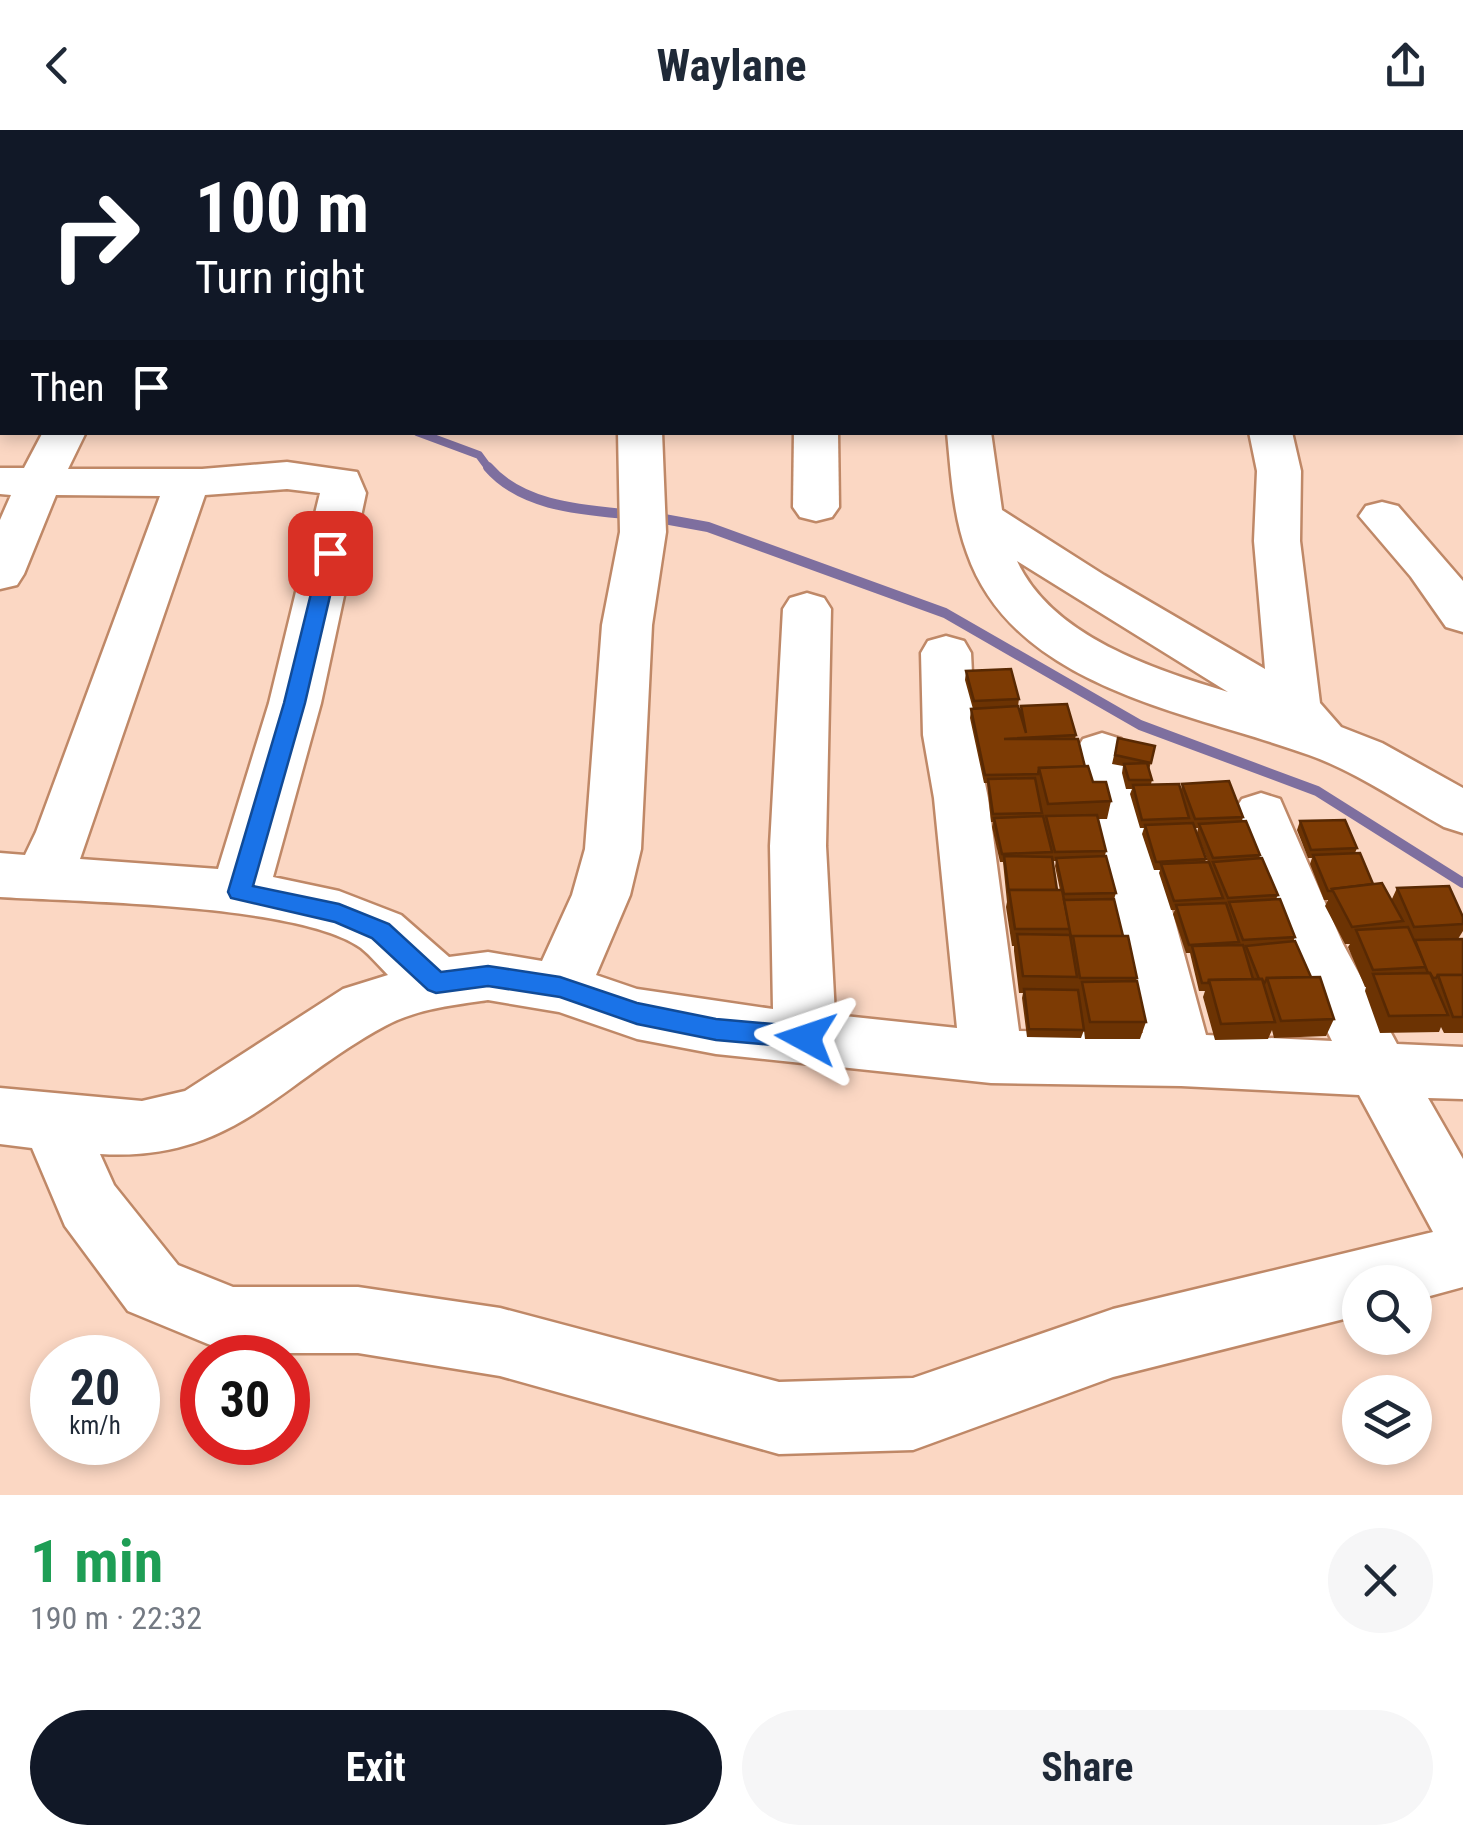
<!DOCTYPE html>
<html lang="en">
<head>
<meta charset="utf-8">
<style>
	body { margin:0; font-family:"Roboto Condensed",sans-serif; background:#f6f6f7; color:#1f2937; height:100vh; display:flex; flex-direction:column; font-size:38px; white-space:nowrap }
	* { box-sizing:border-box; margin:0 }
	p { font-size:32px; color:#747a83 }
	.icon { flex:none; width:55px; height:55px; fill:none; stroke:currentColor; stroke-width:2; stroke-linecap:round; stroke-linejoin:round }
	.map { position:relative; height:1365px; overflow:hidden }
	.sheet { display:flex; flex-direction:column; background:#fff; flex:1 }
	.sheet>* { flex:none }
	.top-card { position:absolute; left:0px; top:0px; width:1465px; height:305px; box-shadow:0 5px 15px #0003; background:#111827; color:#fff; overflow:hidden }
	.controls { position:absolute; left:1342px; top:1135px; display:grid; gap:20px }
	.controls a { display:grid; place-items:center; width:90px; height:90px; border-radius:50%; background:#fff; box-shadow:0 5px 15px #0003; font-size:50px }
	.speed { position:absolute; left:30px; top:1205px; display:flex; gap:20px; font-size:50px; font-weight:700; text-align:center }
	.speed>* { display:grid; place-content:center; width:130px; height:130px; border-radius:50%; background:#fff; box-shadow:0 5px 15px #0003; line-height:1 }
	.speed small { font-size:25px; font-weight:400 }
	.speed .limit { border:15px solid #d22; background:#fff; color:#111 }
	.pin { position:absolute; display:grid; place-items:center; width:85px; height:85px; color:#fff; margin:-42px; border-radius:20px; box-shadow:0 5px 15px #0006 }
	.me { position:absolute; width:110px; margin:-55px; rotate:275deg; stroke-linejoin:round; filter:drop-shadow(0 0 8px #0008) }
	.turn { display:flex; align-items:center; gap:35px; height:210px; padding:0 30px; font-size:45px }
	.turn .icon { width:130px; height:130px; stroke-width:2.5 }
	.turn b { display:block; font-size:70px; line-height:85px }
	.then { display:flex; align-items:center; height:95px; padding:0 30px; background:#0003; gap:20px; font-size:38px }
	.round { display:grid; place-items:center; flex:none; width:105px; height:105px; border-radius:52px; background:#f6f6f7 }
	.headline { display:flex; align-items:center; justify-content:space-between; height:170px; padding:0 30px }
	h1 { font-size:60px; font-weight:700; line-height:75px; color:#1e9e55 }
	.cta { display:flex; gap:20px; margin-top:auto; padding:20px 30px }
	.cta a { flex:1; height:115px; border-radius:60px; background:#111827; color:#fff; font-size:40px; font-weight:700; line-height:115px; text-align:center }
	.cta a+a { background:#f6f6f7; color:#1f2937 }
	header { display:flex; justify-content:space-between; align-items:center; height:130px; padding:0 30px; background:#fff; font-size:45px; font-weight:700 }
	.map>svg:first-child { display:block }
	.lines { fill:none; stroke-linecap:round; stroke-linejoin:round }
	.stream-far1 { stroke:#7e6f9f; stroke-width:8 }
	.stream { stroke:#7e6f9f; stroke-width:10 }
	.minor-casing { stroke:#bf8867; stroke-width:5 }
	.minor { fill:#fff; fill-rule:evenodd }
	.wall { fill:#6c3303; fill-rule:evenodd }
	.building { fill:#7d3b04; stroke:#582903; stroke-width:2.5 }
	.route { fill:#1a73e8; stroke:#114b97; stroke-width:2.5 }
</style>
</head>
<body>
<header><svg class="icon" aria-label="back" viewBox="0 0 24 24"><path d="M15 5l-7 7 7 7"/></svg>Waylane<svg class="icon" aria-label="share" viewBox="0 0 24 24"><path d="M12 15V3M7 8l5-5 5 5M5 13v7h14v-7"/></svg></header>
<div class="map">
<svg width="1463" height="1365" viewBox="0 0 1463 1365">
	<rect width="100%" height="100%" fill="#fbd7c3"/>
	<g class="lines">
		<polyline class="stream-far1" points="417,302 479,325 490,340"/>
		<g class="stream">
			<path d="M 488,337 C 523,378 586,380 635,385"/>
			<polyline points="653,387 708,397 945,483 1140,595 1317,661 1463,753"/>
		</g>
		<g class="minor-casing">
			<g id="minor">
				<path d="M 43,302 L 86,302 L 68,339 L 202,339 L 287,332 L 357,342 L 366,363 L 321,573 L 273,747 L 339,761 L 401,785 L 449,827 L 488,822 L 542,831 L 572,765 L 585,719 L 602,495 L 620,402 L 618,302 L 662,302 L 666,402 L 652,495 L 641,719 L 630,765 L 596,845 L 637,859 L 773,879 L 770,716 L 783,479 L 790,468 L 807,463 L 824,468 L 831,479 L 826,716 L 835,885 L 957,898 L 934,668 L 923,605 L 921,523 L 928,511 L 946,506 L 964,511 L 971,523 L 975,605 L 988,668 L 1019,901 L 1143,903 L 1075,622 L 1083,609 L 1102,603 L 1121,609 L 1129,622 L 1206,905 L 1332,911 L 1284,814 L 1233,683 L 1242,669 L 1261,663 L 1280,669 L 1343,814 L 1397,914 L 1463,917 L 1463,969 L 1428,968 L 1463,1029 L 1463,1157 L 1415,1170 L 1415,1152 L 1360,1152 L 1360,1185 L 1113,1247 L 913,1320 L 779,1324 L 500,1246 L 358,1223 L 233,1223 L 208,1214 L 128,1181 L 65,1096 L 32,1018 L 0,1014 L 0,958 L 142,971 L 185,961 L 343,859 L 388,845 C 379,836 371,826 361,818 C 300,774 81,772 0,767 L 0,723 L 25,725 L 36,702 L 160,366 L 56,365 L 24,444 L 17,455 L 0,459 L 0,390 L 11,365 L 0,364 L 0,338 L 24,338 ZM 287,359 L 320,363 L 269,573 L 218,739 L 80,729 L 205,365 ZM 488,870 L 559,882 L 637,909 L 716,924 L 991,953 L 1181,956 L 1359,965 L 1433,1102 L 1113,1179 L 913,1248 L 779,1252 L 500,1178 L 358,1157 L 233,1157 L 178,1135 L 114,1055 L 100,1024 C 234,1032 279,953 385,896 C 416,879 454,875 488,870 Z"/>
				<polygon points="794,302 838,302 839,377 832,387 816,391 800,387 793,377"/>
				<path d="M 947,302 L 991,302 L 1002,380 L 1104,445 L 1265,539 L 1254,411 L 1257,341 L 1249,302 L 1292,302 L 1301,341 L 1300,411 L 1320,573 L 1341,597 L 1382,613 L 1463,658 L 1463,703 L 1444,697 C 1399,672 1357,642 1309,625 C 1191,582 1014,559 967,423 C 953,385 951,343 947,302 ZM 1017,431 L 1228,562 C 1154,539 1052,507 1017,431 Z"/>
				<polygon points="1382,372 1398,376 1463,451 1463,502 1446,497 1411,447 1359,386 1366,376"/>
			</g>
		</g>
		<use href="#minor" class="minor"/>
	</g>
	<g class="wall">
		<path d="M 966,541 L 1019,569 L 1018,576 L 1020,582 L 1021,576 L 1076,605 L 1075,609 L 1085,637 L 1093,652 L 1111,671 L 1107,689 L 1098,689 L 1106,721 L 1105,726 L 1116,763 L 1114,769 L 1123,806 L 1137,848 L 1136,851 L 1146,892 L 1140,909 L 1085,909 L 1084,900 L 1081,908 L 1027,907 L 1022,868 L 1023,863 L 1019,863 L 1014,821 L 1014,816 L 1012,816 L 1006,777 L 1007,772 L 1003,732 L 1000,732 L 992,697 L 993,692 L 991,692 L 987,653 L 984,653 L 970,588 L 971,579 L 973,579 L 965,550 ZM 1053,731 L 1056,731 L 1055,736 L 1060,760 L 1057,760 Z"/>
		<path d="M 1118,608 L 1155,616 L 1149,640 L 1152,650 L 1151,654 L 1181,660 L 1182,654 L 1243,687 L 1242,691 L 1260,725 L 1259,729 L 1278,765 L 1276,769 L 1295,807 L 1293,812 L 1334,889 L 1326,906 L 1274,908 L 1272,900 L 1268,909 L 1215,910 L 1203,867 L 1205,861 L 1199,861 L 1190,823 L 1186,823 L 1173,784 L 1175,780 L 1171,780 L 1159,743 L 1160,740 L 1154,740 L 1142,704 L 1144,698 L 1140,698 L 1130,664 L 1132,659 L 1126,659 L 1122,643 L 1123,636 L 1112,634 ZM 1195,698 L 1198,698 L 1197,703 L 1208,732 L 1205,732 L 1206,729 Z"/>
		<polygon points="1300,691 1357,718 1355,723 1373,754 1391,771 1397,758 1463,787 1463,801 1458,809 1463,809 1463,903 1444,903 1441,897 1439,902 1380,903 1365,861 1366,857 1365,857 1348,817 1350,814 1345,814 1325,776 1328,770 1324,770 1310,734 1312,728 1308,728 1297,700"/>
	</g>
	<g class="building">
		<polygon points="1011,539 1019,569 974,571 966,541"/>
		<polygon points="1067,574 1076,605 1004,609 1078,609 1085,637 1039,638 1038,644 985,645 971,579 1018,576 1026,603 1021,576"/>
		<polygon points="1118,608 1155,616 1151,633 1115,625"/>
		<polygon points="1147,633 1152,650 1129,650 1124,634"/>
		<polygon points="1088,636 1093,652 1106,652 1111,671 1048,674 1039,638"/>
		<polygon points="1035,648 1042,683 993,684 988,649"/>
		<polygon points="1229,651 1243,687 1195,689 1182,654"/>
		<polygon points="1179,654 1189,688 1142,690 1133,655"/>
		<polygon points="1097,685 1106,721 1055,722 1046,686"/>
		<polygon points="1043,686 1052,722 1002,724 994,688"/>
		<polygon points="1345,690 1357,718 1311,720 1300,691"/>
		<polygon points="1246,691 1260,725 1213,728 1199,694"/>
		<polygon points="1193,693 1206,729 1156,732 1145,695"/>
		<polygon points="1360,723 1373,754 1332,759 1333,761 1328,761 1313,725"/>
		<polygon points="1004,726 1052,727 1057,760 1009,760 1009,763"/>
		<polygon points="1106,726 1116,763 1064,764 1056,728"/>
		<polygon points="1262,728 1278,765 1228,768 1213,732"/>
		<polygon points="1209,732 1223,768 1174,771 1161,734"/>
		<polygon points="1382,753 1403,791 1352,797 1332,759"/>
		<polygon points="1449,756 1463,787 1463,794 1414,797 1397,758"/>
		<polygon points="1009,760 1062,760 1070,799 1015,799"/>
		<polygon points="1114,769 1123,806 1071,807 1064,770"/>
		<polygon points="1280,769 1295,807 1243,810 1229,772"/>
		<polygon points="1226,773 1239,812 1189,815 1176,775"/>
		<polygon points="1408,797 1426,837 1373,840 1356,800"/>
		<polygon points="1017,804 1070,805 1077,847 1023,846"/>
		<polygon points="1073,806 1128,806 1137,848 1080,848"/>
		<polygon points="1463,809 1463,845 1438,845 1436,848 1433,848 1430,843 1428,843 1415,810"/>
		<polygon points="1295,811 1311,847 1267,848 1264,854 1262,849 1259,849 1246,816"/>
		<polygon points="1243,815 1253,849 1209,850 1208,853 1202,853 1192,816"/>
		<polygon points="1430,843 1448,885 1389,886 1373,844"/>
		<polygon points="1438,845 1463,845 1463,887 1453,887"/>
		<polygon points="1320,847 1334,889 1281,891 1267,848"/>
		<polygon points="1262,849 1275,892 1221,894 1209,850"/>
		<polygon points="1137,851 1146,892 1090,892 1082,852"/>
		<polygon points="1024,859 1078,860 1084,900 1029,899"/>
	</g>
	<polygon class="route" points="330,417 340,423 305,573 253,756 339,774 389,794 441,842 488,836 560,847 637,873 716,889 806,897 815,900 818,908 815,915 806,918 716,910 637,894 560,867 488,856 436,863 428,860 372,808 335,792 231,768 228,762 284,573 321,423"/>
</svg>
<div class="controls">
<a><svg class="icon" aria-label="search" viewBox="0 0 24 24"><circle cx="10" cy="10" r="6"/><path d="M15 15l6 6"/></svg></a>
<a><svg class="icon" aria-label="layers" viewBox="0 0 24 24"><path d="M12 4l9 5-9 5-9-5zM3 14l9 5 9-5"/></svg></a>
</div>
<div class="speed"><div>20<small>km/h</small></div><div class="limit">30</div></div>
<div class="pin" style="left:330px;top:423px;background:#d93025"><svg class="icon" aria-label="arrive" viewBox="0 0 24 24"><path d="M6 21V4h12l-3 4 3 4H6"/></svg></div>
<svg class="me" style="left:806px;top:908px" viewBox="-20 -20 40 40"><path d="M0-17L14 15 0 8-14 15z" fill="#1a73e8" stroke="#fff" stroke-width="4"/></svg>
<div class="top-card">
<div class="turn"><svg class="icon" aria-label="right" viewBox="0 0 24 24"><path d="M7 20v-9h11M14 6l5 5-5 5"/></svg><div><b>100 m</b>Turn right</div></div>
<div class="then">Then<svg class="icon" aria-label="arrive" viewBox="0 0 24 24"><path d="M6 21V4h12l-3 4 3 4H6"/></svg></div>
</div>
</div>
<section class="sheet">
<div class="headline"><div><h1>1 min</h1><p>190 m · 22:32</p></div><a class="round"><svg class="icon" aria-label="close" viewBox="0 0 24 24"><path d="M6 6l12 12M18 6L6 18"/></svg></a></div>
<div class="cta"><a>Exit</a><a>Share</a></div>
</section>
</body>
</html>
